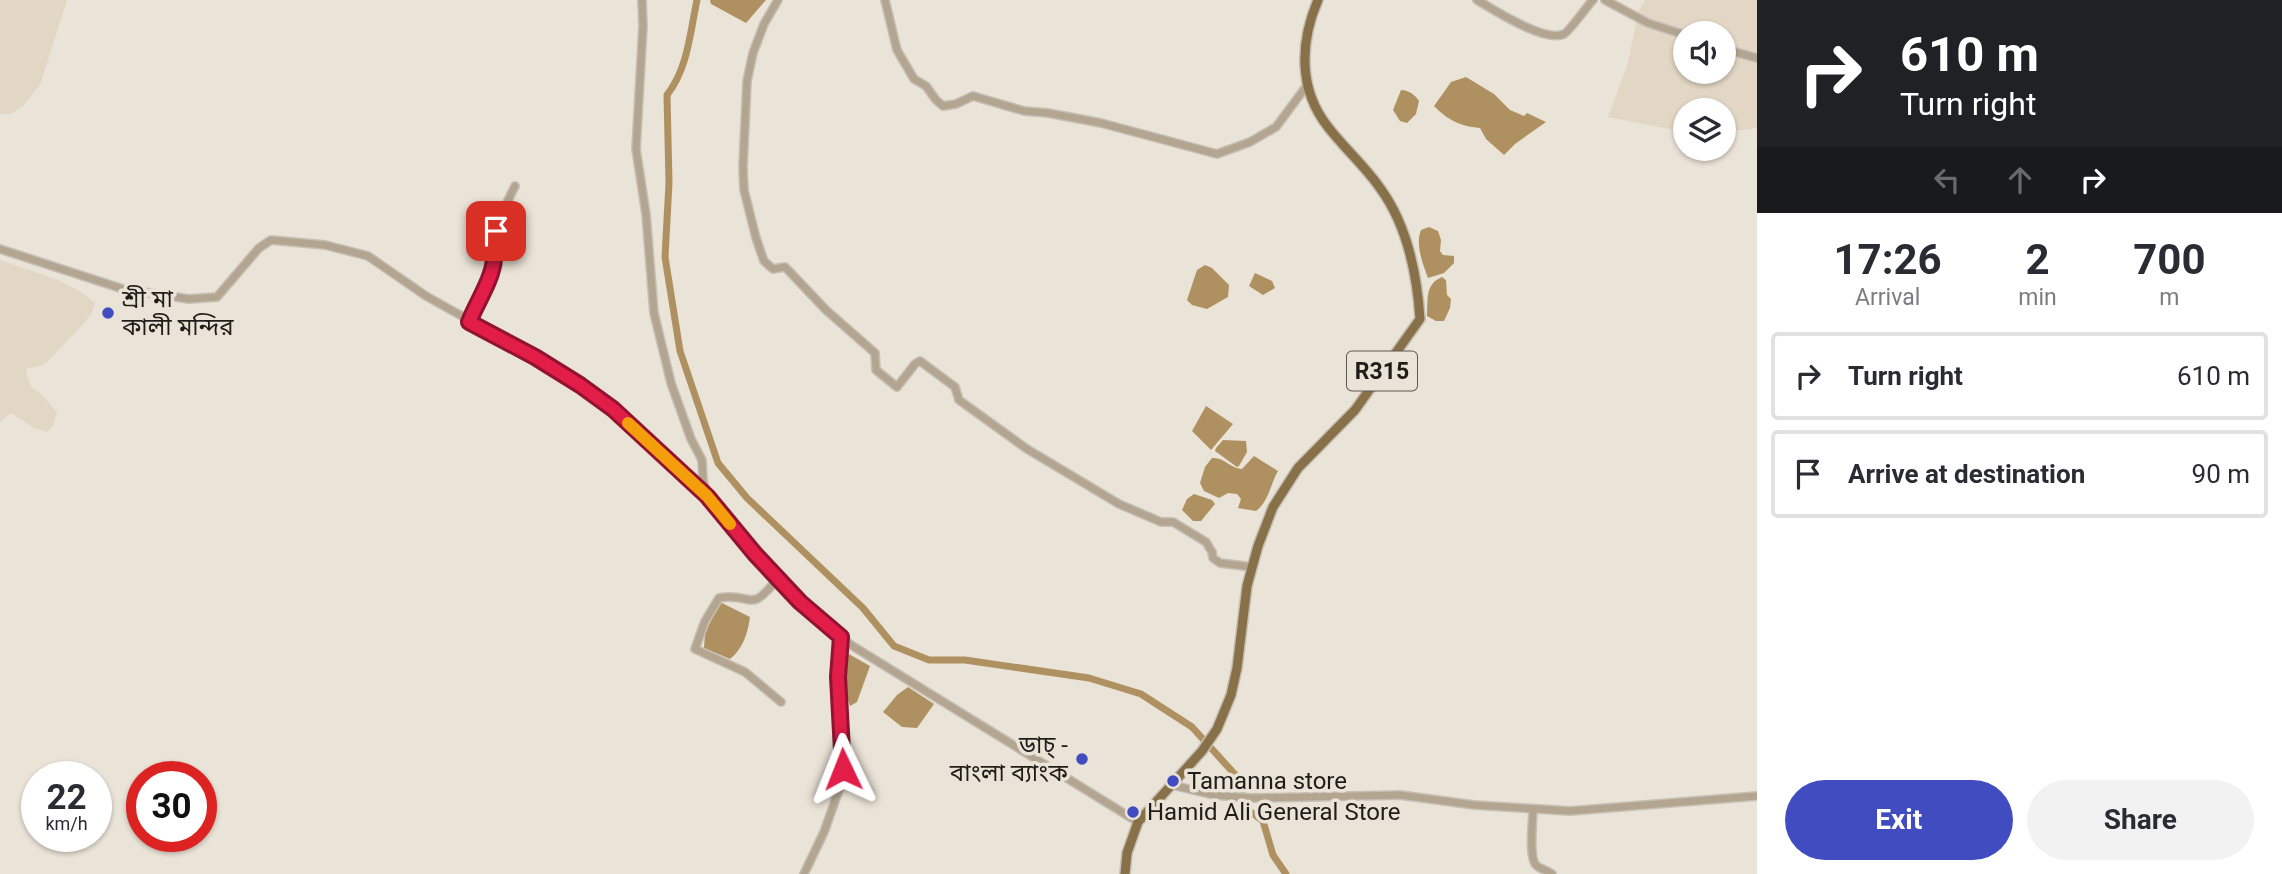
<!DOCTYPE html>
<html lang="en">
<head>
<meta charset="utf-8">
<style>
	body { margin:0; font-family:Roboto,"Noto Sans Bengali",sans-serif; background:#f2f2f3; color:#2b2b33; height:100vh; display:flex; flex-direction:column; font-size:26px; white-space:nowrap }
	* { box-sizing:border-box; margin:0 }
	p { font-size:23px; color:#7c7c81 }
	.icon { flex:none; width:38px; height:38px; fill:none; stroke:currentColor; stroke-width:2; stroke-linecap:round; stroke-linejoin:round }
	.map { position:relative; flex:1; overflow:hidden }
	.panel { display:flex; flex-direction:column; background:#fff; width:525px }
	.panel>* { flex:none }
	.top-card { background:#202124; color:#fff; overflow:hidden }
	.fabs { position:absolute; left:1673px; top:21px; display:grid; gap:14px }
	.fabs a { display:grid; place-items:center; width:63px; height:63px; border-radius:50%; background:#fff; box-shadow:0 2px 5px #0004; font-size:35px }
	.speed { position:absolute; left:21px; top:761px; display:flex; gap:14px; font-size:35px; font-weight:700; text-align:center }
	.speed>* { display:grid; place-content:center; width:91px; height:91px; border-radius:50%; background:#fff; box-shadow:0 2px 5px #0004; line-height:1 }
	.speed small { font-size:18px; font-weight:400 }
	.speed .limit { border:10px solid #d22; background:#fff; color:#111 }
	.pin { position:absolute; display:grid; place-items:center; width:60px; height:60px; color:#fff; margin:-30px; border-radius:14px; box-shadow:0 4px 10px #0006 }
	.me { position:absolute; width:77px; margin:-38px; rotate:358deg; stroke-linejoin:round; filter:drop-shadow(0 0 5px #0008) }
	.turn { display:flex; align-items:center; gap:24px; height:147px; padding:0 28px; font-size:32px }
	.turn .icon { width:91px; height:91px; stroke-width:2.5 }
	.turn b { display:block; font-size:49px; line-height:60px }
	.lanes { display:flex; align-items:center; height:66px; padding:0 28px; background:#0003; justify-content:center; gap:35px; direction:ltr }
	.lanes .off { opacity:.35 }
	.eta { display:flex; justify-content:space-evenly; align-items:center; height:119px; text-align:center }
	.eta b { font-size:42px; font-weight:700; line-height:49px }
	.action { display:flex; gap:14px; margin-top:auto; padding:14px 28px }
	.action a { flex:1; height:80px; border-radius:42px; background:#424cc1; color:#fff; font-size:28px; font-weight:700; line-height:80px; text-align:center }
	.action a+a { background:#f2f2f3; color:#2b2b33 }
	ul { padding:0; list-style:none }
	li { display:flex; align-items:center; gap:21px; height:88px; margin:0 14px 10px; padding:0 14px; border:4px solid #e1e1e2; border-radius:7px }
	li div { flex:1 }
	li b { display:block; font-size:26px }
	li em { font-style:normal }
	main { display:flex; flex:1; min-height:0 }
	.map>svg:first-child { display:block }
	.built { fill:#e2d7c5; fill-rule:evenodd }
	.water { fill:#af9161 }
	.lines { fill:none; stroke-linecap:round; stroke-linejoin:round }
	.canal { stroke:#af9161; stroke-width:7 }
	.minor-casing { stroke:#c6bfb5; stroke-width:10 }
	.major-casing { stroke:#c6bfb5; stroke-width:12 }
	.minor { stroke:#b3a590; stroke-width:7 }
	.major { stroke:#887049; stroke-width:9 }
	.route-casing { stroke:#92132f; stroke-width:18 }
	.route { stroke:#e11d48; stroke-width:12 }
	.slow { stroke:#f59e0b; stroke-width:12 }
	.poi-dot { fill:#424cc1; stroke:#eae3d7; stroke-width:2.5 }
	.labels { text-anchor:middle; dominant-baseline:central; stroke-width:7; stroke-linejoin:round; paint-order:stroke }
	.shield { fill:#eae3d7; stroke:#5d5852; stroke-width:2 }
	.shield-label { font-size:23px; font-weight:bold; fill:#201d19 }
	.poi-label { font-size:24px; fill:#201d19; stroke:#eae3d7; text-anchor:start }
</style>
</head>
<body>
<main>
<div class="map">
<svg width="1757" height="874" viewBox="0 0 1757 874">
	<rect width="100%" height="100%" fill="#eae3d7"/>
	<g class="built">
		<polygon points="0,0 67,0 40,85 23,106 10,114 0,114"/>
		<path d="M 1645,0 L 1757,0 L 1757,128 L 1724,132 L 1724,110 L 1685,110 L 1685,132 L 1608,117 L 1627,66 L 1639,10 ZM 1685,33 L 1724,33 L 1724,72 L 1685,72 Z"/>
		<polygon points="0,260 58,280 81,292 95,303 92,312 85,322 49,360 43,365 26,369 27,377 32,388 37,390 57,412 53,426 47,432 34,428 11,413 0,422"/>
	</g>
	<g class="water">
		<polygon points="710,0 766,0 746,23 711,4"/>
		<path d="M 1466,77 L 1494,94 L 1510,110 L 1524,116 L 1527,113 L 1546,122 L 1515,144 L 1504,155 L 1486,139 L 1480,128 C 1459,126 1448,120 1434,106 L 1451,82 Z"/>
		<path d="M 1401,90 C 1409,90 1415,95 1419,101 L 1416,114 L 1407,123 L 1400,121 L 1393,110 Z"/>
		<path d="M 1429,227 L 1438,231 L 1441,240 L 1440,251 L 1443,255 L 1454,256 L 1454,263 L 1444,273 L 1428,278 C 1423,264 1415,245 1421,230 Z"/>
		<polygon points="1205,265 1212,268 1229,285 1228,297 1207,309 1192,305 1187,300 1197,270"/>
		<polygon points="1255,273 1272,281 1275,288 1263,295 1249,286"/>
		<path d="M 1442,277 L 1446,280 L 1447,295 L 1451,299 L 1450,308 L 1444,321 L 1436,321 L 1427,316 C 1428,299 1425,284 1442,277 Z"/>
		<polygon points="1206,406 1233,424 1211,450 1192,431"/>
		<polygon points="1223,440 1246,441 1247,452 1239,466 1237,467 1215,451 1216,448"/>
		<path d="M 1254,456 L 1278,471 C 1270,485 1269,501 1256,511 L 1238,508 L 1241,499 L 1237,494 L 1228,493 L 1219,498 L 1204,491 L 1200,483 L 1205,467 L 1212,458 C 1224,457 1230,468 1242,469 Z"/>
		<polygon points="1194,494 1212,500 1215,504 1201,521 1193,521 1182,510 1187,499"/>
		<path d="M 720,602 L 750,617 C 748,632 743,649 730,659 L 704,648 L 705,633 Z"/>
		<path d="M 847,653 L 870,666 L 857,702 L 850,706 C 843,687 843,672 847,653 Z"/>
		<polygon points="908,687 934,704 917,728 902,727 883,712 897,695"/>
	</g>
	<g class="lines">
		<path class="canal" d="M 697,0 C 690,33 688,68 667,95 L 669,183 L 665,257 L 680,351 L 718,463 L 747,498 L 863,608 L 894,646 L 929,660 L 965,660 L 1089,678 L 1141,694 L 1192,727 L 1240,780 L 1244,807 L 1263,821 L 1273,855 L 1286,874"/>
		<g class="minor-casing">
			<g id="minor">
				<polyline points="642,0 643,26 636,149 646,214 654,313 671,383 691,439 702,460 703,480 707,496 756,554 800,602 851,645 1138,822"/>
				<polyline points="778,0 764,24 753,53 747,81 743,167 744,190 756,238 764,261 773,269 785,267 788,270 826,310 875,353 876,370 897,387 915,364 920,361 955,387 959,400 1027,449 1119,504 1161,522 1173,522 1206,542 1212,552 1213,558 1220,563 1252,567"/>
				<polyline points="885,0 897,50 914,79 926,86 936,100 943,106 956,104 973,96 1024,111 1048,113 1101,123 1217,154 1250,142 1276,127 1308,84"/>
				<path d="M 1477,0 C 1494,10 1545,43 1564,34 C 1569,32 1587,6 1593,0"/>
				<polyline points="1605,0 1648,23 1685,35"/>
				<polyline points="1724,49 1757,58"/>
				<polyline points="0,249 123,289 189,299 217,297 259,248 271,240 325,245 368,256 426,296 535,357 580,385 613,409 707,496"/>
				<polyline points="469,322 489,278 494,260 492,245 500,217 515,186"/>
				<path d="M 778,578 C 748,616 754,592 719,598 L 705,621 L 695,649 L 745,672 L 781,702"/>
				<polyline points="1172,785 1214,795 1252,798 1400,795 1474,805 1570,811 1757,796"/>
				<path d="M 1533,809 C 1533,821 1528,859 1537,866 C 1541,869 1548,871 1552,874"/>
				<polyline points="804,874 824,832 841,784 843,769 839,677 841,637"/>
			</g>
		</g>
		<g class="major-casing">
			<path id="major" d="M 1125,874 L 1127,853 L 1138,822 L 1202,751 L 1217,729 L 1231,695 L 1237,668 L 1247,586 L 1258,546 L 1273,507 L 1298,468 L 1355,410 L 1420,319 C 1417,274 1408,226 1380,188 C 1365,166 1344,148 1328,127 C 1298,89 1300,42 1318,0"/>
		</g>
		<use href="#minor" class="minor"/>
		<use href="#major" class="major"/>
	</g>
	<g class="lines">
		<g class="route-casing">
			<path id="route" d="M 496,231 C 493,242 495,249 494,259 C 493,278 476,304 469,322 L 535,357 L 580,385 L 613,409 L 707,496 L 755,554 L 800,602 L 841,637 L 838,677 L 843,769"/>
		</g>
		<use href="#route" class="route"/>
		<polyline class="slow" points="628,423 707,496 730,524"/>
	</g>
	<g class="poi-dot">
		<circle cx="108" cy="313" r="7"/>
		<circle cx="1082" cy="759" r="7"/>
		<circle cx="1173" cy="781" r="7"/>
		<circle cx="1133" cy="812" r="7"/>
	</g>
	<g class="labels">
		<rect class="shield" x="1347" y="351.5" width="70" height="39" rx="5"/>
		<g class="shield-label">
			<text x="1382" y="371">R315</text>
		</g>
		<g class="poi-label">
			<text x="122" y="299">শ্রী মা<tspan x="122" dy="28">কালী মন্দির</tspan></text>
			<text x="1068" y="745" text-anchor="end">ডাচ্ -<tspan x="1068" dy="28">বাংলা ব্যাংক</tspan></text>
			<text x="1187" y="781">Tamanna store</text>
			<text x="1147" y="812">Hamid Ali General Store</text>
		</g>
	</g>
</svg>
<div class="fabs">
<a><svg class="icon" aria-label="sound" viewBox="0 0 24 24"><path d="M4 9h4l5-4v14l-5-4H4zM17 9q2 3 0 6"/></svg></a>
<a><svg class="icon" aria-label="layers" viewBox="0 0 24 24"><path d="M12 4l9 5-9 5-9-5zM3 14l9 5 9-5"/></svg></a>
</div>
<div class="speed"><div>22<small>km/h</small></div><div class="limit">30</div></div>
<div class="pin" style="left:496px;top:231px;background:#d93025"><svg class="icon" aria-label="arrive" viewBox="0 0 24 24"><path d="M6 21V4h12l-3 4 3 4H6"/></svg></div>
<svg class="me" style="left:843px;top:769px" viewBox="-20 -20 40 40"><path d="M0-17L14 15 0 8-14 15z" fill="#e11d48" stroke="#fff" stroke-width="4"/></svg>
</div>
<section class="panel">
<div class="top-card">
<div class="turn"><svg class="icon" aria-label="right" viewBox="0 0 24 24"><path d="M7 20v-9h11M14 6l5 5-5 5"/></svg><div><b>610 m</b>Turn right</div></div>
<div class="lanes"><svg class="icon off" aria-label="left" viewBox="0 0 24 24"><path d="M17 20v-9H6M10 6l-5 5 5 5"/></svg><svg class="icon off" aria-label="ahead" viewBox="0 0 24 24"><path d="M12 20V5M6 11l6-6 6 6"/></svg><svg class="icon" aria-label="right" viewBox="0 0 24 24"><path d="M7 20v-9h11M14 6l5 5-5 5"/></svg></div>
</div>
<div class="eta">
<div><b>17:26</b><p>Arrival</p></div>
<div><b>2</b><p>min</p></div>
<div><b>700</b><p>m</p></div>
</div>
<ul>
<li><svg class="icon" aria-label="right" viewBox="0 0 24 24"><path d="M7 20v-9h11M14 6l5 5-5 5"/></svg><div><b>Turn right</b></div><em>610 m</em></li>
<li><svg class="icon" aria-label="arrive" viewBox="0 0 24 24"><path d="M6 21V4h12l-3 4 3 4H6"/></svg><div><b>Arrive at destination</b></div><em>90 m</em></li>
</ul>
<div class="action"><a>Exit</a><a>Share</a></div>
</section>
</main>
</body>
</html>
